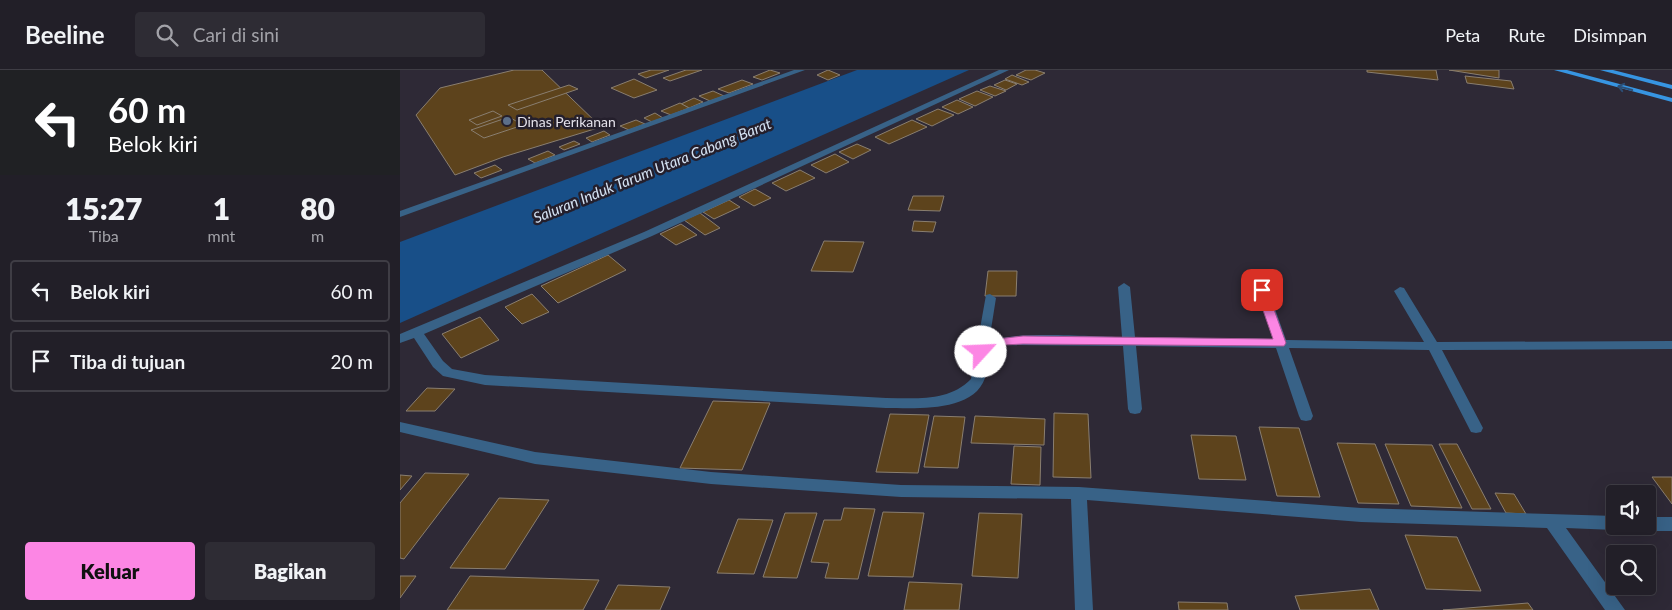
<!DOCTYPE html>
<html lang="id">
<head>
<meta charset="utf-8">
<style>
	body { margin:0; font-family:Lato,sans-serif; background:#2e2c34; color:#f1f3f6; height:100vh; display:flex; flex-direction:column; font-size:19px; white-space:nowrap }
	* { box-sizing:border-box; margin:0 }
	p { font-size:16px; color:#a2a2a8 }
	.icon { flex:none; width:28px; height:28px; fill:none; stroke:currentColor; stroke-width:2; stroke-linecap:round; stroke-linejoin:round }
	.map { position:relative; flex:1; overflow:hidden }
	.details { display:flex; flex-direction:column; background:#221f28; width:400px }
	.details>* { flex:none }
	.banner { background:#202124; color:#fff; overflow:hidden }
	.controls { position:absolute; left:1206px; top:415px; display:grid; gap:10px }
	.controls a { display:grid; place-items:center; width:50px; height:50px; border-radius:5px; background:#221f28; box-shadow:0 5px 20px #0002,0 0 0 1px #3f3d45; font-size:25px }
	.pin { position:absolute; display:grid; place-items:center; width:42px; height:42px; color:#fff; margin:-21px; border-radius:10px; box-shadow:0 2px 8px #0006 }
	.me { position:absolute; width:55px; margin:-28px; rotate:65deg; stroke-linejoin:round; filter:drop-shadow(0 0 4px #0008) }
	.turn { display:flex; align-items:center; gap:18px; height:105px; padding:0 25px; font-size:22px }
	.turn .icon { width:65px; height:65px; stroke-width:2.5 }
	.turn b { display:block; font-size:35px; line-height:42px }
	.eta { display:flex; justify-content:space-evenly; align-items:center; height:85px; text-align:center }
	.eta b { font-size:30px; font-weight:800; line-height:35px }
	.button { display:flex; gap:10px; margin-top:auto; padding:10px 25px }
	.button a { flex:1; height:58px; border-radius:5px; background:#fc86e4; color:#111; font-size:20px; font-weight:800; line-height:58px; text-align:center }
	.button a+a { background:#2e2c34; color:#f1f3f6 }
	ul { padding:0; list-style:none }
	li { display:flex; align-items:center; gap:15px; height:62px; margin:0 10px 8px; padding:0 15px; border:2px solid #3f3d45; border-radius:5px }
	li div { flex:1 }
	li b { display:block; font-size:19px }
	li em { font-style:normal }
	header { display:flex; align-items:center; gap:30px; box-sizing:border-box; height:70px; padding:0 25px; background:#221f28; border-bottom:1px solid #3f3d45 }
	header strong { font-size:24px }
	nav { display:flex; gap:28px; margin-inline-start:auto; font-size:18px }
	.search { width:350px; height:45px; background:#2e2c34; display:flex; align-items:center; gap:12px; box-sizing:border-box; padding:0 18px; border-radius:5px; color:#a2a2a8; font-size:19px }
	main { display:flex; flex:1; min-height:0 }
	.map>svg:first-child { display:block }
	.water { fill:#184f88 }
	.building { fill:#5d431c; stroke:#897e70 }
	.lines { fill:none; stroke-linecap:round; stroke-linejoin:round }
	.minor { fill:#386287; fill-rule:evenodd }
	.major { fill:#3795e2; fill-rule:evenodd }
	.oneway { stroke:#2c4e75 }
	.route { fill:#fc86e4; stroke:#a45794 }
	.service-dot { fill:#5c6f8a; stroke:#241f2c; stroke-width:2 }
	.labels { text-anchor:middle; dominant-baseline:central; stroke-width:5; stroke-linejoin:round; paint-order:stroke }
	.far-poi-label { font-size:14px; fill:#e4e1ea; stroke:#241f2c; text-anchor:start }
	.far-water-label { font-size:15px; font-style:italic; fill:#d3e1f2; stroke:#241f2c }
</style>
</head>
<body>
<header>
<strong>Beeline</strong>
<div class="search"><svg class="icon" aria-label="search" viewBox="0 0 24 24"><circle cx="10" cy="10" r="6"/><path d="M15 15l6 6"/></svg>Cari di sini</div>
<nav><a>Peta</a><a>Rute</a><a>Disimpan</a></nav>
</header>
<main>
<section class="details">
<div class="banner">
<div class="turn"><svg class="icon" aria-label="left" viewBox="0 0 24 24"><path d="M17 20v-9H6M10 6l-5 5 5 5"/></svg><div><b>60 m</b>Belok kiri</div></div>
</div>
<div class="eta">
<div><b>15:27</b><p>Tiba</p></div>
<div><b>1</b><p>mnt</p></div>
<div><b>80</b><p>m</p></div>
</div>
<ul>
<li><svg class="icon" aria-label="left" viewBox="0 0 24 24"><path d="M17 20v-9H6M10 6l-5 5 5 5"/></svg><div><b>Belok kiri</b></div><em>60 m</em></li>
<li><svg class="icon" aria-label="arrive" viewBox="0 0 24 24"><path d="M6 21V4h12l-3 4 3 4H6"/></svg><div><b>Tiba di tujuan</b></div><em>20 m</em></li>
</ul>
<div class="button"><a>Keluar</a><a>Bagikan</a></div>
</section>
<div class="map">
<svg width="1272" height="540" viewBox="0 0 1272 540">
	<rect width="100%" height="100%" fill="#2e2936"/>
	<polygon class="water" points="457,0 569,0 0,253 0,172"/>
	<g class="building">
		<polygon points="114,0 142,0 201,57 103,87 55,105 16,45 40,18"/>
		<polygon points="251,0 269,0 246,8 238,4"/>
		<polygon points="286,0 302,0 270,11 263,8"/>
		<polygon points="370,0 380,3 362,10 353,7"/>
		<polygon points="428,0 440,5 428,10 417,5"/>
		<polygon points="626,0 635,0 645,3 631,10 616,5"/>
		<polygon points="967,0 1036,0 1038,10 967,2"/>
		<polygon points="1049,0 1099,0 1099,8"/>
		<polygon points="612,5 629,12 622,15 605,9"/>
		<polygon points="1065,6 1111,11 1114,19 1067,13"/>
		<polygon points="234,9 257,20 234,28 211,18"/>
		<polygon points="342,10 353,14 329,23 318,19"/>
		<polygon points="605,10 617,14 606,20 594,15"/>
		<polygon points="169,15 178,19 117,40 108,35"/>
		<polygon points="590,16 606,21 595,26 580,20"/>
		<polygon points="313,21 324,26 310,31 299,26"/>
		<polygon points="577,21 593,27 575,36 559,29"/>
		<polygon points="294,28 303,32 289,38 281,34"/>
		<polygon points="557,30 573,37 558,44 542,37"/>
		<polygon points="280,33 289,38 271,45 261,41"/>
		<polygon points="538,39 554,45 532,56 516,49"/>
		<polygon points="93,41 102,46 77,55 69,50"/>
		<polygon points="255,43 263,48 252,52 244,48"/>
		<polygon points="109,47 123,55 84,68 71,60"/>
		<polygon points="236,50 245,54 229,60 220,56"/>
		<polygon points="512,50 527,57 489,74 475,67"/>
		<polygon points="204,61 210,65 192,72 186,68"/>
		<polygon points="174,71 180,74 164,80 159,77"/>
		<polygon points="457,74 471,80 453,89 439,82"/>
		<polygon points="148,81 155,85 135,93 128,89"/>
		<polygon points="435,84 449,92 426,103 411,95"/>
		<polygon points="95,95 102,100 81,108 74,103"/>
		<polygon points="400,100 415,108 386,121 372,113"/>
		<polygon points="355,119 371,128 354,136 339,127"/>
		<polygon points="513,126 544,126 540,141 508,140"/>
		<polygon points="329,130 340,137 314,149 303,142"/>
		<polygon points="300,143 320,158 305,165 284,150"/>
		<polygon points="514,151 536,152 533,162 512,161"/>
		<polygon points="281,154 297,165 276,175 260,164"/>
		<polygon points="424,171 464,172 453,202 411,201"/>
		<polygon points="208,185 226,200 158,233 141,216"/>
		<polygon points="588,201 617,201 616,226 585,226"/>
		<polygon points="132,224 149,242 122,254 105,237"/>
		<polygon points="80,247 99,270 61,288 42,264"/>
		<polygon points="27,318 55,319 35,341 6,341"/>
		<polygon points="313,331 370,333 342,400 280,398"/>
		<polygon points="654,343 688,344 691,408 653,407"/>
		<polygon points="490,344 529,345 518,403 476,402"/>
		<polygon points="534,346 565,347 558,398 524,397"/>
		<polygon points="575,346 645,349 644,375 571,373"/>
		<polygon points="859,357 899,358 920,427 877,426"/>
		<polygon points="791,365 836,366 846,410 799,409"/>
		<polygon points="937,373 975,374 999,434 958,433"/>
		<polygon points="985,374 1032,375 1062,438 1011,436"/>
		<polygon points="1039,374 1057,374 1091,439 1072,439"/>
		<polygon points="614,376 641,377 640,415 611,414"/>
		<polygon points="25,403 69,404 4,489 0,488 0,433"/>
		<polygon points="0,405 12,406 0,420"/>
		<polygon points="1252,407 1272,407 1272,434"/>
		<polygon points="1095,423 1114,424 1126,444 1106,443"/>
		<polygon points="99,428 149,430 105,499 50,498"/>
		<polygon points="444,438 475,439 458,509 425,508 429,493 411,492 424,450 441,450"/>
		<polygon points="483,442 524,443 513,507 468,506"/>
		<polygon points="385,443 417,443 397,508 363,507"/>
		<polygon points="579,443 622,444 618,508 572,506"/>
		<polygon points="338,449 373,450 354,504 317,503"/>
		<polygon points="1005,465 1057,467 1081,521 1026,519"/>
		<polygon points="0,506 16,506 0,528"/>
		<polygon points="70,506 199,510 183,540 47,540"/>
		<polygon points="509,512 562,514 559,540 504,540"/>
		<polygon points="218,515 270,517 260,540 205,540"/>
		<polygon points="970,519 979,540 900,540 895,526"/>
		<polygon points="778,532 827,533 828,540 779,540"/>
		<polygon points="1128,533 1133,540 1043,540"/>
	</g>
	<g class="lines">
		<g class="minor">
			<polygon points="394,0 405,0 0,147 0,141"/>
			<path d="M 599,0 L 609,0 L 252,166 L 24,264 L 43,291 L 52,299 L 85,305 L 486,328 C 516,328 549,332 571,309 L 586,225 L 590,224 L 596,228 L 589,272 C 612,260 693,267 722,267 L 718,217 L 724,213 L 730,217 L 735,267 L 873,269 L 856,219 L 862,215 L 868,219 L 886,270 L 1024,272 L 994,221 L 1000,217 L 1004,218 L 1037,272 L 1272,271 L 1272,279 L 1042,280 L 1083,358 L 1081,362 L 1076,363 L 1071,362 L 1029,280 L 889,278 L 913,346 L 911,350 L 906,351 L 901,350 L 899,346 L 876,278 L 736,276 L 742,339 L 740,343 L 735,344 L 730,343 L 728,339 L 723,276 L 603,275 L 587,284 C 587,292 587,300 585,308 C 573,343 515,338 486,338 L 85,315 L 43,306 L 33,297 L 14,268 L 0,273 L 0,264 L 244,162 Z"/>
			<polygon points="0,352 135,382 311,402 501,415 679,417 961,438 1215,446 1215,456 1221,456 1215,460 1166,458 1225,540 1205,540 1147,458 961,452 687,430 693,540 675,540 671,429 501,427 311,414 135,394 0,362"/>
			<polygon points="1248,447 1272,447 1272,461 1248,461 1242,459 1241,456 1248,456"/>
		</g>
		<g class="major">
			<polygon points="1154,0 1167,0 1272,28 1272,32"/>
			<polygon points="1200,0 1213,0 1272,15 1272,19"/>
		</g>
	</g>
	<defs><path id="oneway-shaft" d="M-6 0H5M1.5-3L5.5 0L1.5 3" fill="none" stroke-width="1.6" stroke-linecap="round" stroke-linejoin="round" transform="scale(1.25)"/></defs>
	<use class="oneway" href="#oneway-shaft" transform="translate(1225 18) rotate(-165)"/>
	<polygon class="route" points="862,216 867,220 886,273 884,276 623,274 603,275 581,286 575,282 577,279 597,269 623,266 873,269 856,220"/>
	<circle class="service-dot" cx="107" cy="51" r="5"/>
	<g class="labels">
		<g class="far-poi-label">
			<text x="117" y="51">Dinas Perikanan</text>
		</g>
		<g class="far-water-label">
			<text transform="translate(252 100) rotate(-22)">Saluran Induk Tarum Utara Cabang Barat</text>
		</g>
	</g>
</svg>
<div class="controls">
<a><svg class="icon" aria-label="sound" viewBox="0 0 24 24"><path d="M4 9h4l5-4v14l-5-4H4zM17 9q2 3 0 6"/></svg></a>
<a><svg class="icon" aria-label="search" viewBox="0 0 24 24"><circle cx="10" cy="10" r="6"/><path d="M15 15l6 6"/></svg></a>
</div>
<div class="pin" style="left:862px;top:220px;background:#d93025"><svg class="icon" aria-label="arrive" viewBox="0 0 24 24"><path d="M6 21V4h12l-3 4 3 4H6"/></svg></div>
<svg class="me" style="left:581px;top:282px" viewBox="-20 -20 40 40"><circle r="19" fill="#fff"/><path d="M0-13L10 11 0 6-10 11z" fill="#fc86e4"/></svg>
</div>
</main>
</body>
</html>
